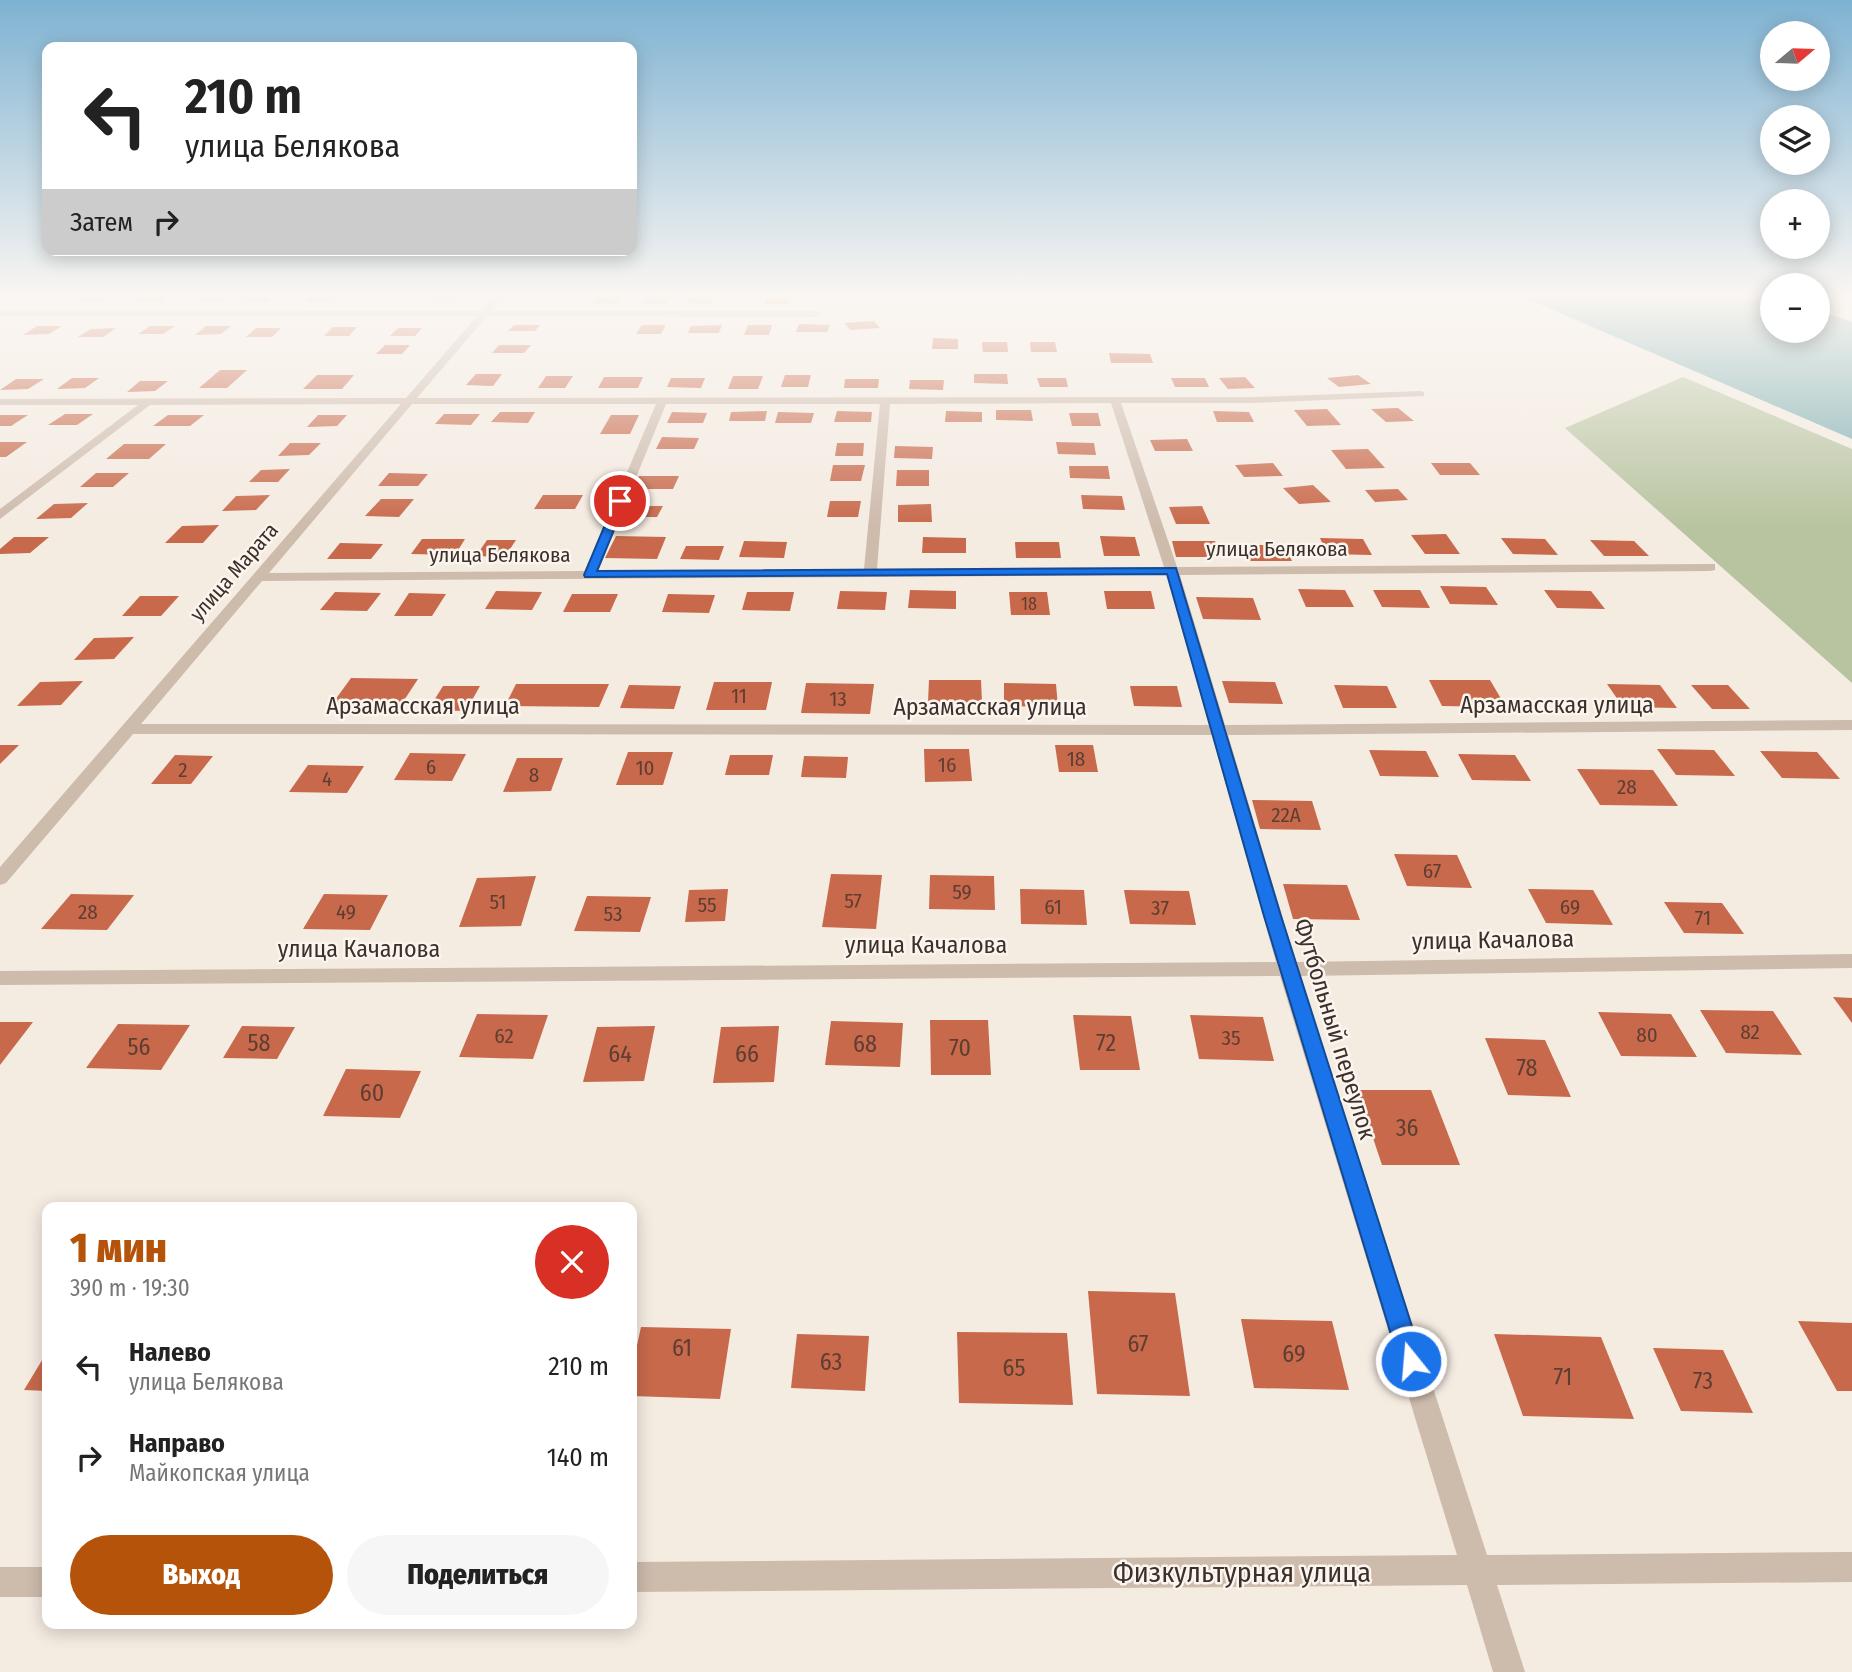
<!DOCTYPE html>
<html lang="ru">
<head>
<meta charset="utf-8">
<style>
	body { margin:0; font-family:"Fira Sans Condensed",sans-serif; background:#f6f6f6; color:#222; height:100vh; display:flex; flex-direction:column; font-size:26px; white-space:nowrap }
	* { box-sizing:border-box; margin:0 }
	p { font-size:23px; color:#767676 }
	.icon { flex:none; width:38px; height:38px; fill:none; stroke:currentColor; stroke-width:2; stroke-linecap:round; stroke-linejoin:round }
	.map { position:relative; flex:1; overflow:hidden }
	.drawer { position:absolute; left:42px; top:1202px; width:595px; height:427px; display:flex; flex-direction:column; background:#fff; border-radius:14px; box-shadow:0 4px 18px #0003 }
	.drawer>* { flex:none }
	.hud { position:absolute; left:42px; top:42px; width:595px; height:214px; border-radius:14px; box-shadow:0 4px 18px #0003; background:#fff; color:#222; overflow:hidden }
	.needle { width:46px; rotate:71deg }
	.buttons { position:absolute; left:1760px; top:21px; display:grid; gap:14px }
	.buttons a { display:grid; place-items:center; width:70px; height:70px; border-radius:50%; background:#fff; box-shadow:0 4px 18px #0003; font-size:35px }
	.pin { position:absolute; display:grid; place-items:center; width:60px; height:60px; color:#fff; margin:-30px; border:4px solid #fff; border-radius:50%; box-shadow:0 2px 7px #0007 }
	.me { position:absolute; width:77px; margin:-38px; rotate:343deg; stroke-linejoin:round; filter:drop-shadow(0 0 5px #0008) }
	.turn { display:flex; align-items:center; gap:24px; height:147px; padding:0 28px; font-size:32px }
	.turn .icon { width:91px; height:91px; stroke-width:2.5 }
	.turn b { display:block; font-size:49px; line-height:60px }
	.then { display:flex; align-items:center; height:66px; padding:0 28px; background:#0003; gap:14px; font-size:26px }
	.round { display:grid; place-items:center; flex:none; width:74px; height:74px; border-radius:37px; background:#f6f6f6 }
	.headline { display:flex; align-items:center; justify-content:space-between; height:119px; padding:0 28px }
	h1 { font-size:42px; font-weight:800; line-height:52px; color:#b45309 }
	.cta { display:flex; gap:14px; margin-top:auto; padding:14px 28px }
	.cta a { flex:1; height:80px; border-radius:42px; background:#b45309; color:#fff; font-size:28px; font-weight:800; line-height:80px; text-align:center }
	.cta a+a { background:#f6f6f6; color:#222 }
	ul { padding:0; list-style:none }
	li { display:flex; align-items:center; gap:21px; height:91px; padding:0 28px }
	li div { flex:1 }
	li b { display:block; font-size:26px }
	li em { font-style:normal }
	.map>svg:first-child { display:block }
	.green { fill:#b8c4a0 }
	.water { fill:#7fb0b2 }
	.building { fill:#c8694b }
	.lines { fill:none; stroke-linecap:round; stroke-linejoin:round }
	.minor { fill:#cdbbac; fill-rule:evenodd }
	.route { fill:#1a73e8; stroke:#114b97; stroke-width:2 }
	.labels { text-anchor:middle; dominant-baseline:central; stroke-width:5; stroke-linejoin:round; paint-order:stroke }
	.far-number-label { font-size:18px; fill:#5e3e33 }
	.far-street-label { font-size:21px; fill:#3b302b; stroke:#fbf5ee }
	.number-label { font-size:21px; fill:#5e3e33 }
	.street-label { font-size:24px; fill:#3b302b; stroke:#fbf5ee }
	.near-number-label { font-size:24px; fill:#5e3e33 }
	.near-street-label { font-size:28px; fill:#3b302b; stroke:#fbf5ee }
</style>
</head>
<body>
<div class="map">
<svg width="1852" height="1672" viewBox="0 0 1852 1672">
	<rect width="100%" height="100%" fill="#f4ebe1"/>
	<polygon class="green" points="1683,377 1852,449 1852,683 1565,428"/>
	<polygon class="water" points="1516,294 1773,294 1773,331 1818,331 1818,310 1852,322 1852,439"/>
	<g class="building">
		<polygon points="91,294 114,294 103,301 79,302"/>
		<polygon points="208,294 231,294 222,301 199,301"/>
		<polygon points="315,294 338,294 330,301 306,302"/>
		<polygon points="435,294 457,294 453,300 429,300"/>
		<polygon points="148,295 172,295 161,302 137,302"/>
		<polygon points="253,295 276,295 267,302 243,302"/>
		<polygon points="691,295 714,295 710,304 686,303"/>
		<polygon points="768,295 791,295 788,304 765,304"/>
		<polygon points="648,296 672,296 666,304 642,303"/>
		<polygon points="597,297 621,297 616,304 592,303"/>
		<polygon points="874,321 880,328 850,330 844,323"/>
		<polygon points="799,324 830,325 827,332 796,332"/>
		<polygon points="514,325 540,325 535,331 508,331"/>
		<polygon points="642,325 666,325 661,334 636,334"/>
		<polygon points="722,325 719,333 688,333 691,326"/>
		<polygon points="748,325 772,325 769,335 744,335"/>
		<polygon points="37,326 62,326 49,334 23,335"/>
		<polygon points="150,326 175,326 163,334 138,334"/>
		<polygon points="206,326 231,326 221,334 195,335"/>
		<polygon points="333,327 357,327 349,336 324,336"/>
		<polygon points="116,328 103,337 78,337 91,329"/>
		<polygon points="256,328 281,328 272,337 246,337"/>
		<polygon points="398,328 422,328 415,336 390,336"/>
		<polygon points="933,338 958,339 958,349 932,349"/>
		<polygon points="982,342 1007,342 1008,352 983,352"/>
		<polygon points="1030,342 1055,342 1057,352 1031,352"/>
		<polygon points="385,345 410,345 402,354 376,354"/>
		<polygon points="499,345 531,345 524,353 492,353"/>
		<polygon points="1109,353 1150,354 1153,363 1111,363"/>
		<polygon points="220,370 247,370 227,388 199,388"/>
		<polygon points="476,374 502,374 493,386 466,385"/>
		<polygon points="974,374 1007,374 1008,384 974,383"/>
		<polygon points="317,375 354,375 342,389 303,389"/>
		<polygon points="785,375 811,375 808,387 781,387"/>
		<polygon points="1358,375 1371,384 1339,387 1327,378"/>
		<polygon points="546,376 573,376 565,388 538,388"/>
		<polygon points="733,376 763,376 758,389 728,389"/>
		<polygon points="604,377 643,377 638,388 598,388"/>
		<polygon points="1245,377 1255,388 1228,389 1219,378"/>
		<polygon points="72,378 99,378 85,388 57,389"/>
		<polygon points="671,378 705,378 701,388 667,387"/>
		<polygon points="1037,378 1066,378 1068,387 1040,387"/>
		<polygon points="1171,378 1205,378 1209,387 1175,387"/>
		<polygon points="16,379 44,379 28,389 0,390"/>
		<polygon points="845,379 879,379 878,388 844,388"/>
		<polygon points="910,380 944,380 943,390 909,389"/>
		<polygon points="140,381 168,381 155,391 127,392"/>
		<polygon points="1398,408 1414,421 1386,422 1371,409"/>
		<polygon points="1327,409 1341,425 1307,426 1294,410"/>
		<polygon points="996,410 1031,410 1033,421 996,420"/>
		<polygon points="767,411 765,421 729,421 731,412"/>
		<polygon points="837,411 872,412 871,422 834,422"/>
		<polygon points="946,411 982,412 982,422 945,422"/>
		<polygon points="1213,411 1249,412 1254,422 1217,422"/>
		<polygon points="500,412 535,412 528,423 491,422"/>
		<polygon points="672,412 707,413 703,423 667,423"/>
		<polygon points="778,412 814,413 811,423 775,423"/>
		<polygon points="1069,413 1098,413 1101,426 1072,426"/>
		<polygon points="65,414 93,414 77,425 48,425"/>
		<polygon points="444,414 480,414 471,425 435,424"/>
		<polygon points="0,415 28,415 11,426 0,426"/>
		<polygon points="168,415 204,415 190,426 153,426"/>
		<polygon points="318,415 347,415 337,426 307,427"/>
		<polygon points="611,415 639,415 630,434 600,434"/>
		<polygon points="662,437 699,438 694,449 656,449"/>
		<polygon points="1187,439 1193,451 1155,451 1150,440"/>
		<polygon points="0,442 27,442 6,457 0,457"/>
		<polygon points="1056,442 1094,443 1096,455 1058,454"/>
		<polygon points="290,443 321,443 309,455 278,456"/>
		<polygon points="837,443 864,443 863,456 835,456"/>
		<polygon points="124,444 166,444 149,459 106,459"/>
		<polygon points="895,446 933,447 932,459 894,458"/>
		<polygon points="1368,449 1385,468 1346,469 1331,450"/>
		<polygon points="1273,463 1283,476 1244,477 1235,465"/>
		<polygon points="1431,463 1470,463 1480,475 1440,475"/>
		<polygon points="833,465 865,465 861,481 830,481"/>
		<polygon points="1069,466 1108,466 1110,479 1070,478"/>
		<polygon points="290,469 278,482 249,482 261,470"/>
		<polygon points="897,470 929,470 929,486 896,486"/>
		<polygon points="96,473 129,473 113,487 80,487"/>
		<polygon points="389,473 428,474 418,486 378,486"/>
		<polygon points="639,476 679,476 673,489 633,489"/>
		<polygon points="1313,485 1331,502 1299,504 1283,488"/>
		<polygon points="1398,489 1408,500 1375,502 1365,490"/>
		<polygon points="270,495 256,510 222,511 236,496"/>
		<polygon points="543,495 583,495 575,509 534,509"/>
		<polygon points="1081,495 1122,496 1125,510 1083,509"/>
		<polygon points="381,499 414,499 399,517 365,516"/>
		<polygon points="830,501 861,501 858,517 827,517"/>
		<polygon points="88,503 71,518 36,519 54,504"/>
		<polygon points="931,504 932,522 898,522 898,505"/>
		<polygon points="629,506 663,506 657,517 623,517"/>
		<polygon points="1202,506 1210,524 1176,524 1169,507"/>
		<polygon points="219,525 203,543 165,543 182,526"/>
		<polygon points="1446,534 1460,554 1425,554 1411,535"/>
		<polygon points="616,536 666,537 657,559 605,558"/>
		<polygon points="1100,536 1135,537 1140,556 1104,556"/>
		<polygon points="14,537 49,537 30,553 0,554 0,549"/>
		<polygon points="923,537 966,538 966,553 922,553"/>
		<polygon points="1320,538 1363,539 1372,555 1327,554"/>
		<polygon points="1501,538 1545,539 1558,555 1513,554"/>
		<polygon points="422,539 465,539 455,555 411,554"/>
		<polygon points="487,540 516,540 505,557 476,556"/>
		<polygon points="1590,540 1634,541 1649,556 1604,556"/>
		<polygon points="744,541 787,542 784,558 739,557"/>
		<polygon points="1172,541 1215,541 1221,557 1176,557"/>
		<polygon points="1015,542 1059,542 1061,558 1016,558"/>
		<polygon points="340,543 383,544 371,559 327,559"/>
		<polygon points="1241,545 1285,545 1292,561 1247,561"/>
		<polygon points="686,546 724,546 719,560 680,559"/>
		<polygon points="1440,586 1486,587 1498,605 1450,604"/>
		<polygon points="1298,589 1345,590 1354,607 1306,607"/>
		<polygon points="910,590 956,591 956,609 908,608"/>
		<polygon points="1373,590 1420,590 1430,608 1382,607"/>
		<polygon points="1544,590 1591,591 1605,609 1557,608"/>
		<polygon points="496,591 542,592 532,610 485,609"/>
		<polygon points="840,591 887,592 885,610 837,609"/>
		<polygon points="1104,591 1151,591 1155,609 1107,609"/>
		<polygon points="335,592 381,593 367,611 320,610"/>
		<polygon points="747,592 794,592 790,611 742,610"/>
		<polygon points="1009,592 1047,592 1050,615 1011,615"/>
		<polygon points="409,593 446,594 432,616 394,616"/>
		<polygon points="572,594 618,594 610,612 563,612"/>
		<polygon points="668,594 715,595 709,613 662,612"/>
		<polygon points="140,596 179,596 161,616 122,616"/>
		<polygon points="1196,597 1253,598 1261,620 1203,619"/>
		<polygon points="134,637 114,659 74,660 94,638"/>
		<polygon points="351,678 418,679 399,708 330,707"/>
		<polygon points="929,680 981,680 982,703 928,702"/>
		<polygon points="1429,680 1490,680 1506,707 1442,706"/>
		<polygon points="83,681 61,705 17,706 40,682"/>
		<polygon points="1222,681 1275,682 1283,704 1229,703"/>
		<polygon points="714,682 772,682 766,710 706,710"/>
		<polygon points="806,683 874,684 870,714 801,713"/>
		<polygon points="1004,683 1056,684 1058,707 1004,706"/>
		<polygon points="516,684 609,684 599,707 505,706"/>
		<polygon points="1607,684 1660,685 1677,708 1623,707"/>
		<polygon points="629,685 681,686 674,709 620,708"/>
		<polygon points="1334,685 1387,686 1397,708 1343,708"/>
		<polygon points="1691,685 1728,685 1750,709 1712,709"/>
		<polygon points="443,686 480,686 466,711 428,710"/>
		<polygon points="1130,686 1177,686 1182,707 1134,706"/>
		<polygon points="0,745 19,745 0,764"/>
		<polygon points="1055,745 1093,745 1098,772 1059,772"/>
		<polygon points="924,749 969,749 972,781 925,782"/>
		<polygon points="1657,749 1714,750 1735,776 1676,775"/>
		<polygon points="1369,750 1426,751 1439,777 1380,776"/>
		<polygon points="1760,751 1817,752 1840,779 1782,778"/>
		<polygon points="628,752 673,752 663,785 616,785"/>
		<polygon points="410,753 466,754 452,781 394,780"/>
		<polygon points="1458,754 1515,755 1531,781 1472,780"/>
		<polygon points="175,755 213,756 191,784 151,784"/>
		<polygon points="730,755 773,755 769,775 725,775"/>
		<polygon points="804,756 848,757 846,778 801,777"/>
		<polygon points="517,758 563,758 551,791 503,792"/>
		<polygon points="308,765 364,766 347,793 289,792"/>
		<polygon points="1577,769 1653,770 1678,806 1600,805"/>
		<polygon points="1252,800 1312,801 1321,830 1260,829"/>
		<polygon points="1394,854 1457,855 1472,888 1407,886"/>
		<polygon points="831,874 882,875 876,929 822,927"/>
		<polygon points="930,875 994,876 995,910 929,909"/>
		<polygon points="536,876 521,926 459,927 477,878"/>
		<polygon points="1283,884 1347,885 1360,920 1293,919"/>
		<polygon points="728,889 725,921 685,922 689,890"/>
		<polygon points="1020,889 1084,890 1087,925 1021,924"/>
		<polygon points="1528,889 1593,890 1613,925 1546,923"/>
		<polygon points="1124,890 1189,891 1196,925 1130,924"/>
		<polygon points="71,894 134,895 107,930 41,929"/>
		<polygon points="324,894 388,895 370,930 303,929"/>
		<polygon points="587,896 651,897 640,932 574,931"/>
		<polygon points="1664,902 1722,903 1744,934 1684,933"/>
		<polygon points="1833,997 1852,998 1852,1023"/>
		<polygon points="1700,1010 1773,1011 1802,1055 1726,1053"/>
		<polygon points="1598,1012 1671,1014 1697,1057 1621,1056"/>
		<polygon points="477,1014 548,1015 533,1059 459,1057"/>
		<polygon points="1073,1015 1131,1016 1140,1070 1080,1070"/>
		<polygon points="1190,1015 1263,1017 1274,1061 1199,1059"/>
		<polygon points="930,1020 988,1020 991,1075 931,1075"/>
		<polygon points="831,1021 903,1023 900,1067 825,1065"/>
		<polygon points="0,1022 33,1022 0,1065"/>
		<polygon points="118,1024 190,1025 161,1070 86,1068"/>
		<polygon points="242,1026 295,1027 277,1059 223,1058"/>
		<polygon points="655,1026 644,1081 583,1082 597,1027"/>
		<polygon points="779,1026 774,1082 713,1083 721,1027"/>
		<polygon points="1485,1038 1545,1040 1571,1097 1508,1095"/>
		<polygon points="346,1069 421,1071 400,1118 323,1116"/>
		<polygon points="1357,1090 1431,1090 1460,1165 1382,1165"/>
		<polygon points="1088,1291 1175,1293 1190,1396 1097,1394"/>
		<polygon points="1241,1319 1332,1321 1349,1390 1254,1388"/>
		<polygon points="1798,1321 1852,1323 1852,1391 1837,1391"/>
		<polygon points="641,1327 731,1329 720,1399 632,1396 632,1368"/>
		<polygon points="957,1332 1067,1333 1073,1405 959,1403"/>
		<polygon points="797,1334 869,1336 865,1391 791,1388"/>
		<polygon points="1494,1334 1601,1337 1634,1419 1523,1416"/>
		<polygon points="1653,1348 1723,1350 1753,1413 1681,1411"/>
		<polygon points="47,1352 47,1391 24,1390"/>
	</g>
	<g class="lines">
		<g class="minor">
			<path d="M 496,294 L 505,294 L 491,311 L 817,311 L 821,314 L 817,317 L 487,316 L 417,398 L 1254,397 L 1420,391 L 1424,392 L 1424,396 L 1254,403 L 1121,403 L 1177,567 L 1715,564 L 1715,570 L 1710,571 L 1180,575 L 1225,725 L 1852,720 L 1852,730 L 1228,735 L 1296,962 L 1852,954 L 1852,968 L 1300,976 L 1487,1555 L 1852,1552 L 1852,1582 L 1497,1585 L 1525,1672 L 1493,1672 L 1467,1585 L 632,1592 L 632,1562 L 1457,1555 L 1280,976 L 0,985 L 0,971 L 1276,962 L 1212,735 L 133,734 L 6,883 L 0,885 L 0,867 L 401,404 L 150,405 L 0,519 L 0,509 L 138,405 L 0,405 L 0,399 L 406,398 L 477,316 L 0,316 L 0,310 L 482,311 ZM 1111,403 L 1164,567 L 877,569 L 890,404 ZM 412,404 L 656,404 L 585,571 L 269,573 ZM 666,404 L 880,404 L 864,569 L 598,571 ZM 1167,575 L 1209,725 L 141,724 L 262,581 Z"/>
			<rect x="0" y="1567" width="47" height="30"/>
		</g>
	</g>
	<linearGradient id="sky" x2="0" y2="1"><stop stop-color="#7eb2d2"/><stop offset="0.56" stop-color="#faf6f2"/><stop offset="1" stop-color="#faf6f2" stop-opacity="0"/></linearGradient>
	<rect width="1852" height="528" fill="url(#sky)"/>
	<polygon class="route" points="620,498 626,501 597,571 1176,568 1281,916 1423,1361 1420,1369 1411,1372 1403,1369 1399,1361 1264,916 1167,574 585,577 584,575 615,501"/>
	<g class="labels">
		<g class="far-number-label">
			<text x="1029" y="604">18</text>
		</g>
		<g class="far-street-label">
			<text x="1277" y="549">улица Белякова</text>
			<text x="500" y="555">улица Белякова</text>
			<text transform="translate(234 572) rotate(-49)">улица Марата</text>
		</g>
		<g class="number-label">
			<text x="739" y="696">11</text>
			<text x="838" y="699">13</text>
			<text x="1076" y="759">18</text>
			<text x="947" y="765">16</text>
			<text x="431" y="767">6</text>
			<text x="645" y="768">10</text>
			<text x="183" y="770">2</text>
			<text x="534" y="775">8</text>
			<text x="327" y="779">4</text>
			<text x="1627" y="787">28</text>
			<text x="1286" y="815">22А</text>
			<text x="1432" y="871">67</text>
			<text x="962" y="892">59</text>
			<text x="853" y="901">57</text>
			<text x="498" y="902">51</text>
			<text x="707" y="905">55</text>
			<text x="1053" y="907">61</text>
			<text x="1570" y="907">69</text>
			<text x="1160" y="908">37</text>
			<text x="88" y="912">28</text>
			<text x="346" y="912">49</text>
			<text x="613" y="914">53</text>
			<text x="1703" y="918">71</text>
			<text x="1750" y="1032">82</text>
			<text x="1647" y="1035">80</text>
			<text x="504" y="1036">62</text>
			<text x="1231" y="1038">35</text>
		</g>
		<g class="street-label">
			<text x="1557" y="705">Арзамасская улица</text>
			<text x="423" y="706">Арзамасская улица</text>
			<text x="990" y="707">Арзамасская улица</text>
			<text transform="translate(1493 940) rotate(-1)">улица Качалова</text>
			<text x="926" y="945">улица Качалова</text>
			<text x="359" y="949">улица Качалова</text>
			<text transform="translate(1335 1029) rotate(73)">Футбольный переулок</text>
		</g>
		<g class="near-number-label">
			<text x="259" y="1043">58</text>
			<text x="1106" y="1043">72</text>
			<text x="865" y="1044">68</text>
			<text x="139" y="1047">56</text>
			<text x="960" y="1048">70</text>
			<text x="620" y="1054">64</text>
			<text x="747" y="1054">66</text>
			<text x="1527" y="1068">78</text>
			<text x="372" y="1093">60</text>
			<text x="1407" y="1128">36</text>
			<text x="1138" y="1344">67</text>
			<text x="682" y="1348">61</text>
			<text x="1294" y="1354">69</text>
			<text x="831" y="1362">63</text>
			<text x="1014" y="1368">65</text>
			<text x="1563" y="1377">71</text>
			<text x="1703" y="1381">73</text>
		</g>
		<g class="near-street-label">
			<text x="1242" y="1572">Физкультурная улица</text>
		</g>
	</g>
</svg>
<div class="buttons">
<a><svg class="needle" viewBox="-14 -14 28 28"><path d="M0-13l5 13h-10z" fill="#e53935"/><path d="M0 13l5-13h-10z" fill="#767676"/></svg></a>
<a><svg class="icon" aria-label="layers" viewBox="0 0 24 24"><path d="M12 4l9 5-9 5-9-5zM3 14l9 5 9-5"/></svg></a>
<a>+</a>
<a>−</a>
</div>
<div class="pin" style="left:620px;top:501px;background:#d93025"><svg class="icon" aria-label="arrive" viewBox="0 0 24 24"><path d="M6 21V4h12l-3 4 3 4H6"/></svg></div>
<svg class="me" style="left:1411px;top:1361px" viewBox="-20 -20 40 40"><circle r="17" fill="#1a73e8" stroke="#fff" stroke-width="3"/><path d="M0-11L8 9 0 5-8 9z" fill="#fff"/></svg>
<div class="hud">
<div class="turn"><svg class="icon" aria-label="left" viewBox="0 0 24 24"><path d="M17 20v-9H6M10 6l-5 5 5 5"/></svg><div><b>210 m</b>улица Белякова</div></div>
<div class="then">Затем<svg class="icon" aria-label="right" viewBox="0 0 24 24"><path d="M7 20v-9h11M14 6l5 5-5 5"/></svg></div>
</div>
<section class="drawer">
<div class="headline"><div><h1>1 мин</h1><p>390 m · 19:30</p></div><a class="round" style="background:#d93025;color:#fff"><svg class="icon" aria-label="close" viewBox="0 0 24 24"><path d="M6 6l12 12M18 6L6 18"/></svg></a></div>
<ul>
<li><svg class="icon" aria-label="left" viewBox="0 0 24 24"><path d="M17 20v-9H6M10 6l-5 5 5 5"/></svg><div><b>Налево</b><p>улица Белякова</p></div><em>210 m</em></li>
<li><svg class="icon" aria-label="right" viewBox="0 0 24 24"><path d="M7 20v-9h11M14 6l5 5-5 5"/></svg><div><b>Направо</b><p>Майкопская улица</p></div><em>140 m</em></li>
</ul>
<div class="cta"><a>Выход</a><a>Поделиться</a></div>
</section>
</div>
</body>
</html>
